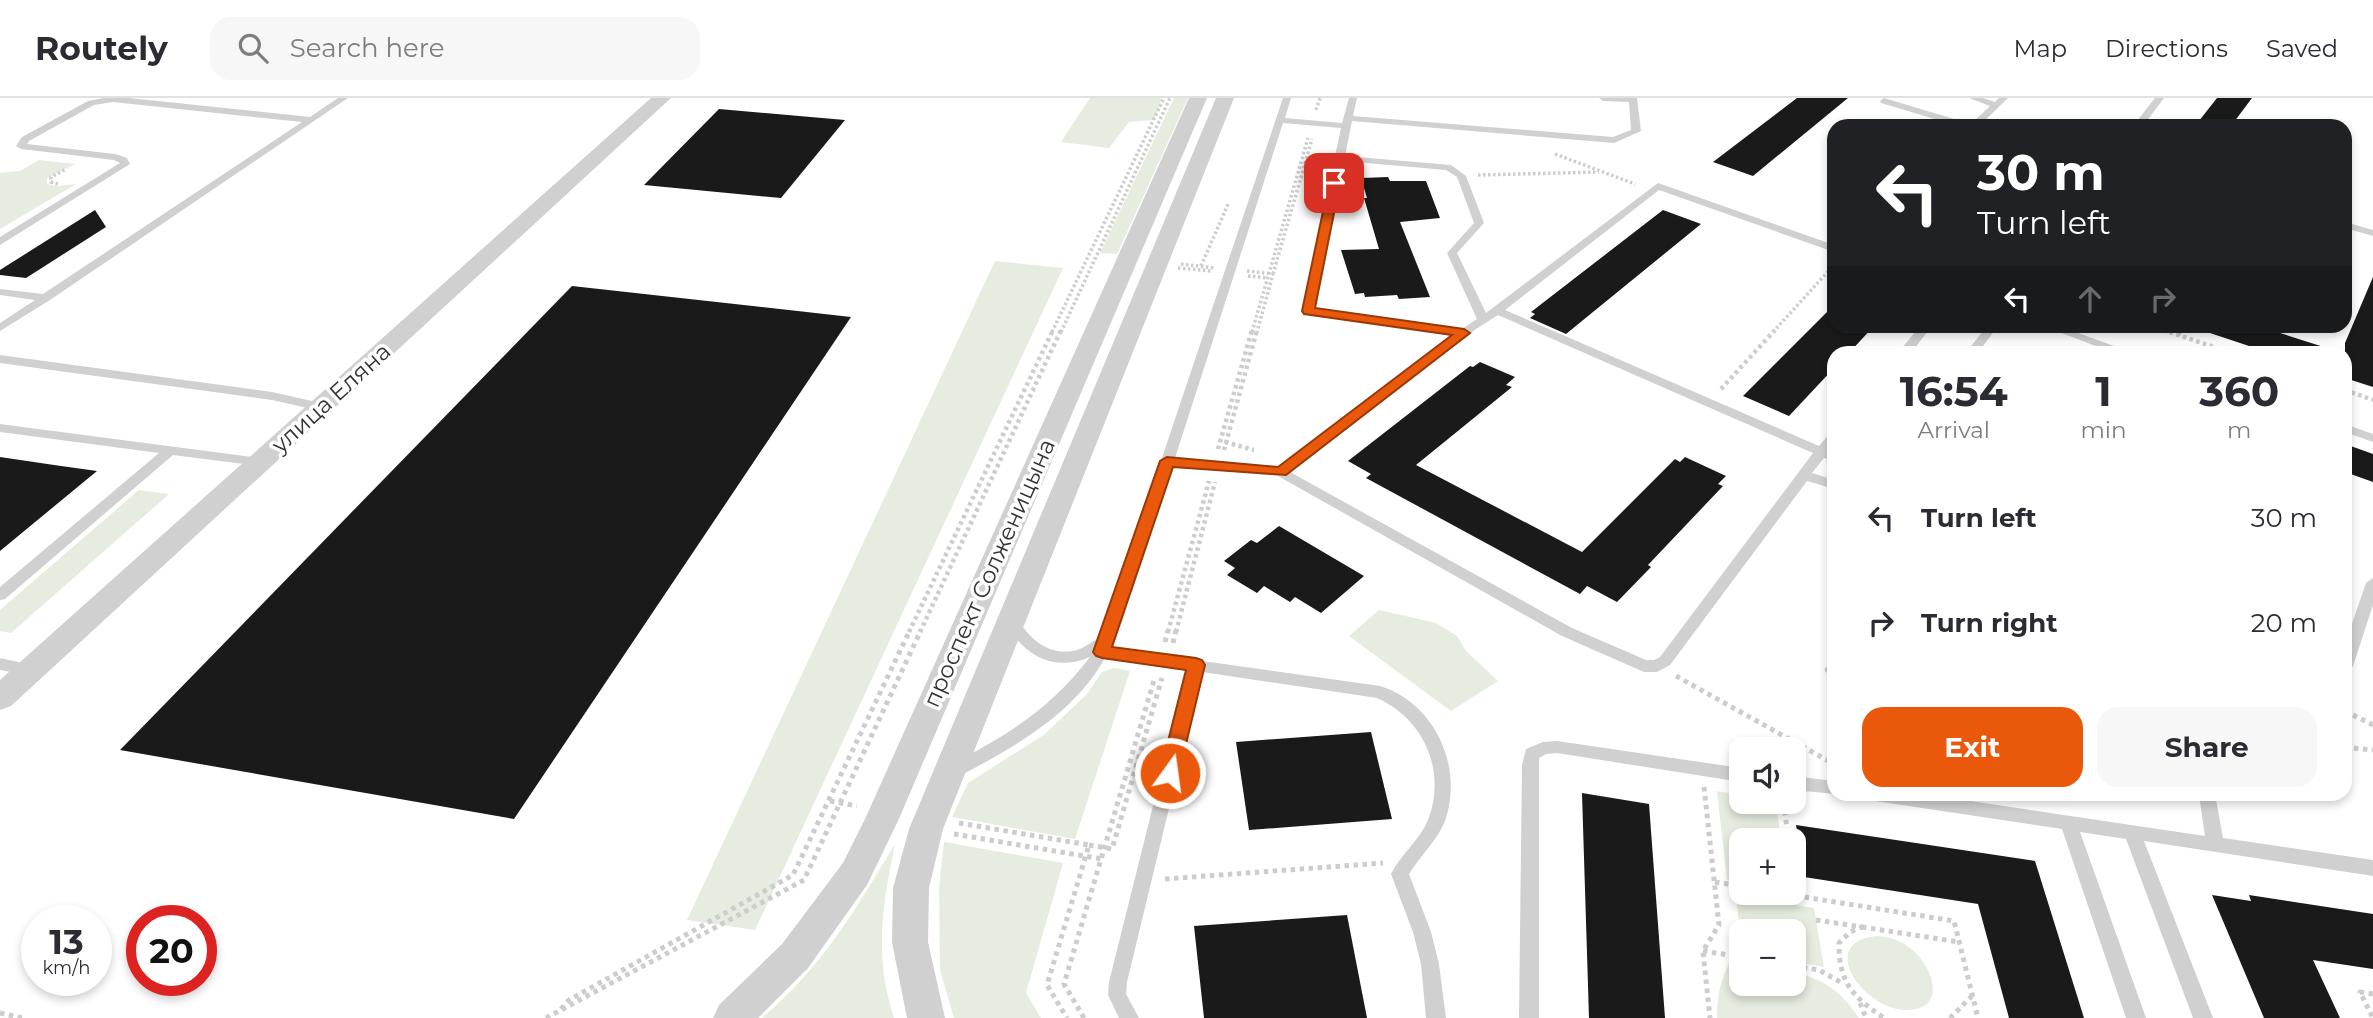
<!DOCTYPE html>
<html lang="en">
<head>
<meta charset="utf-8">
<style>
	body { margin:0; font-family:Montserrat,sans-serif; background:#f7f7f7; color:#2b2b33; height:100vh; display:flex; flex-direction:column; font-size:26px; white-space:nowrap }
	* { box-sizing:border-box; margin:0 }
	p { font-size:23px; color:#7c7c81 }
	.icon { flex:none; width:38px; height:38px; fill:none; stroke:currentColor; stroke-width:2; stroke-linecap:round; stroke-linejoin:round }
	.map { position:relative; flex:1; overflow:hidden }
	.sheet { position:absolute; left:1827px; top:248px; width:525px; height:455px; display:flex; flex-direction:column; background:#fff; border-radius:21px; box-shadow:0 4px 10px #0003 }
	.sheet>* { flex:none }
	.guide { position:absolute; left:1827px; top:21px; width:525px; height:214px; border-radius:21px; box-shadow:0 4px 10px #0003; background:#202124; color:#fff; overflow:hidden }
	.tools { position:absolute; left:1729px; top:639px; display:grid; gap:14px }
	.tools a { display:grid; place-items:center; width:77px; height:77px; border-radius:14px; background:#fff; box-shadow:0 4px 10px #0003; font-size:35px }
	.speed { position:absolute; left:21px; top:807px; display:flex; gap:14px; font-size:35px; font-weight:700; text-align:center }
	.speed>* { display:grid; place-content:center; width:91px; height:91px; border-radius:50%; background:#fff; box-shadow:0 4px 10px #0003; line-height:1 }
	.speed small { font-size:18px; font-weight:400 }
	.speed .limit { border:10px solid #d22; background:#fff; color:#111 }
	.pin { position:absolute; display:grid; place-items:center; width:60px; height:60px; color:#fff; margin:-30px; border-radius:14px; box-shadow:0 4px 10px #0006 }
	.me { position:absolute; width:77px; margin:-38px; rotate:14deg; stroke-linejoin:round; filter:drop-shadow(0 0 5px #0008) }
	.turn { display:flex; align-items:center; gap:24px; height:147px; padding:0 35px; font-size:32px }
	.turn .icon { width:91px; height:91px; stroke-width:2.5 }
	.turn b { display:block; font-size:49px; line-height:60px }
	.lanes { display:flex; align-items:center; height:66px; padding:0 35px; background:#0003; justify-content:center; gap:35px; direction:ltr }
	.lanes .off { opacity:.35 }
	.eta { display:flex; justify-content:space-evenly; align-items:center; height:119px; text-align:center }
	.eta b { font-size:42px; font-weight:700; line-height:49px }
	.action { display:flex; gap:14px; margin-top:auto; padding:14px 35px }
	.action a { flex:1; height:80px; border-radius:21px; background:#ea580c; color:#fff; font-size:28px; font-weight:700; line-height:80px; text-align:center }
	.action a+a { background:#f7f7f7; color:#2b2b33 }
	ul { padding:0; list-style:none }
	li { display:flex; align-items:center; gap:21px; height:105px; padding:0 35px }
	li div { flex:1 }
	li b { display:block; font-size:26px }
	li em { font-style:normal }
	header { display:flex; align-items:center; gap:42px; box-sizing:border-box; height:98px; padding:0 35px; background:#fff; border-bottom:2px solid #e1e1e2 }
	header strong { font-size:33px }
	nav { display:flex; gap:38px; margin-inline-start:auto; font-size:24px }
	.search { width:490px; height:63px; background:#f7f7f7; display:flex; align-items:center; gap:18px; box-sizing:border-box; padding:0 24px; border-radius:21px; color:#7c7c81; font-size:26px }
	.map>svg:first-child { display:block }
	.green { fill:#e6ecdf }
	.building { fill:#1a1a1a }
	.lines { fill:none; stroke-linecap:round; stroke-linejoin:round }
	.path-far2 { stroke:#cdcdcd; stroke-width:3.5; stroke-dasharray:2.5 2.5; stroke-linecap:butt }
	.path-far1 { stroke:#cdcdcd; stroke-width:4.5; stroke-dasharray:3.5 3.5; stroke-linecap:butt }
	.path { stroke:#cdcdcd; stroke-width:5; stroke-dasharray:4.5 4.5; stroke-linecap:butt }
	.service { fill:#d0d0d0; fill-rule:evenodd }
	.minor { fill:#d0d0d0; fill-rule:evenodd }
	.route { fill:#ea580c; stroke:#983908; stroke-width:2 }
	.labels { text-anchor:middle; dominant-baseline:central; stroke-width:7; stroke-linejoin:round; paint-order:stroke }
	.street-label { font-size:23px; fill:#333; stroke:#fff }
</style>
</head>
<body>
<header>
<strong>Routely</strong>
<div class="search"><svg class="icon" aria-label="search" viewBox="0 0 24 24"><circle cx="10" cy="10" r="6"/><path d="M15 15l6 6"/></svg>Search here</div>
<nav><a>Map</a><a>Directions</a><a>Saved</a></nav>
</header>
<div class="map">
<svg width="2373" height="920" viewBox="0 0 2373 920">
	<rect width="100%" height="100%" fill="#fff"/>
	<g class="green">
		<polygon points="1090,0 1162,0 1154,22 1129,24 1109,50 1061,44"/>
		<polygon points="1174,0 1188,0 1117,156 1100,155"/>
		<polygon points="39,62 75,66 47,80 47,86 58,88 76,86 0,131 0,75 20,73"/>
		<polygon points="995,163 1063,170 755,832 687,822"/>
		<polygon points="139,392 169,396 11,535 0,533 0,512"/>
		<polygon points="1379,512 1436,525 1457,538 1466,553 1498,583 1451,613 1349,538"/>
		<polygon points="1114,570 1130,573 1075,741 952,719 968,685 1045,636 1087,596 1102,574"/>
		<polygon points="1717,693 1741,697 1741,704 1776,704 1781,742 1741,742 1741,784 1727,782"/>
		<polygon points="944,744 1063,765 1026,895 1041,920 954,920 940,872 939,790"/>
		<path d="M 895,746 C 882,809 874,857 894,920 L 762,920 C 823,868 854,814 895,746 Z"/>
		<polygon points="1736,798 1814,810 1824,869 1794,864 1794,833 1741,833 1741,842"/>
		<path d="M 1877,838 C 1888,839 1898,841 1907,848 C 1932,864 1951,913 1905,912 C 1864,911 1815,844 1877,838 Z"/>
		<path d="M 1730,864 L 1741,866 L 1741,886 L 1794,886 L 1794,875 C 1823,880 1843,895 1859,920 L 1717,920 C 1717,899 1720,883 1730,864 Z"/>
	</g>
	<g class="building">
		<polygon points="1797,0 1848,0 1753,78 1713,64"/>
		<polygon points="2217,0 2252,0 2231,28 2195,28"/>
		<polygon points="719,11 845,22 781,100 644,87"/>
		<polygon points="1388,79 1390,83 1426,83 1440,120 1400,124 1430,199 1399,201 1397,197 1365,199 1364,195 1355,196 1341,152 1379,151 1364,100 1367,100 1361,80"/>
		<polygon points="95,112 106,129 26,180 0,177 0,172"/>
		<polygon points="1663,112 1701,126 1566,236 1530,220 1535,216 1531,214"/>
		<polygon points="2373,179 2373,289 2345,280 2345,245"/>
		<polygon points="572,188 851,219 514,721 120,652"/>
		<polygon points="1834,207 1834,228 1874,228 1848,256 1834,256 1834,270 1789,318 1743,298"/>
		<polygon points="2202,228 2258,228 2330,251 2329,256 2273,256 2201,232"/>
		<polygon points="1480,264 1515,279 1506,287 1512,289 1416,367 1582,454 1675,361 1680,364 1685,359 1726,378 1718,386 1723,388 1648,467 1651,469 1617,504 1587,488 1580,496 1366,380 1371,376 1348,363 1470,268 1473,269"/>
		<polygon points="2345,346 2373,356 2373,384 2345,374"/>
		<polygon points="0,359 54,367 97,373 0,453"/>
		<polygon points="1279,428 1364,478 1321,515 1295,499 1290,504 1264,488 1257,495 1227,477 1235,470 1224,463 1251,442 1257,445"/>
		<polygon points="1371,634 1392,721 1249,732 1236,644"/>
		<polygon points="1582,695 1649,706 1665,920 1589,920"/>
		<polygon points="1796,727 2035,763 2084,920 2009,920 1978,806 1804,779"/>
		<polygon points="2212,797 2251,803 2249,797 2373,816 2373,871 2313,862 2340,920 2264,920"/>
		<polygon points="1347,817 1367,920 1204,920 1194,828"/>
	</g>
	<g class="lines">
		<g class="path-far2">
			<polyline points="1316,12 1320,0"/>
			<polyline points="1555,56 1635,86"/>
			<polyline points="1478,77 1599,74"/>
			<polyline points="58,86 51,84 51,79 66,71"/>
			<polyline points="1181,166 1214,170"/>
			<polyline points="1201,168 1229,104"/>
			<polyline points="1178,170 1211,173"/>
			<polyline points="1247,173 1273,176 1257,234"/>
			<polyline points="1273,176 1312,41"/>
			<polyline points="1248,178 1267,180"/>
			<polyline points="2151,228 2168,234"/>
			<polyline points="1052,234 1164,0"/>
			<polyline points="1061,234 1170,0"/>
			<polyline points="1252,234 1308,40"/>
			<polyline points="1773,234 1834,167"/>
			<polyline points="2180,234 2184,228"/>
		</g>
		<g class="path-far1">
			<polyline points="2163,232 2235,256"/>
			<polyline points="2178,237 2181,232"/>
			<polyline points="1721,291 1775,232"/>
			<polyline points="2345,292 2373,302"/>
			<polyline points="1225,344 1254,352"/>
			<polyline points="1218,351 1252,232"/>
			<polyline points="1224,352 1257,232"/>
			<polyline points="909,534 1053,232"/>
			<polyline points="920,534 1061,232"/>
			<polyline points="1168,534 1209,383"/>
			<polyline points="1176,534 1215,384"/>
		</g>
		<g class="path">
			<polyline points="1165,544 1168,532"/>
			<polyline points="1173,545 1176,532"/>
			<polyline points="1834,563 1827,572 1834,576"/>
			<polyline points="1676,578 1834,666"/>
			<polyline points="2345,613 2373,627"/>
			<polyline points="2345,649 2373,652"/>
			<polyline points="1704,689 1719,827 1703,853 1710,920"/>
			<polyline points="830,703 857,708"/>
			<polyline points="1783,704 1789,742"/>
			<polyline points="959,725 1089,747 1047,887 1067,920"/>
			<polyline points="954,736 1102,761"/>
			<polyline points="1089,747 1112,751 1162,580"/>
			<polyline points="1794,769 1798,798 1954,823 1978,920"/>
			<polyline points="1165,781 1383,765"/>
			<polyline points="1715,784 1741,788"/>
			<polyline points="1779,794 1798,798"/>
			<path d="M 1816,822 L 1862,829 L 1850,834 L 1839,845 C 1839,885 1852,898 1884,920"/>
			<polyline points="1862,829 1959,844"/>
			<polyline points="1703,853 1741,859"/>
			<polyline points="1794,868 1819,872 1842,885"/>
			<polyline points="2373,896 2360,894 2373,920"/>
			<polyline points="1860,905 1866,920"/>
			<polyline points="561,911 569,902 793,777 910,532"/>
			<polyline points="0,915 22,920"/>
			<polyline points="546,920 804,782 921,532"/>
			<polyline points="1084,920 1064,886 1155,579"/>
			<polyline points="1950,920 1972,898"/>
		</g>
		<g class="service">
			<polygon points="104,0 129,0 310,19 338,0 348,0 50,202 0,233 0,225 35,202 0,197 0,191 43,196 302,24 113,4 94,7 29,43 27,46 115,56 127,60 130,66 0,147 0,139 120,65 114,62 21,51 16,48 22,39 88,3"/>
			<path d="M 1283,0 L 1291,0 L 1285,20 L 1342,25 L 1349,0 L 1357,0 L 1353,18 L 1613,39 L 1631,32 L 1629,4 L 1603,3 L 1599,0 L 1637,0 L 1641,33 L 1614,45 L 1352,23 L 1345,58 L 1451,67 L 1466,78 L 1484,125 L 1457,155 L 1486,215 L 1658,85 L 1834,147 L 1834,154 L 1659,92 L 1505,212 L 1819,348 L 1830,335 L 1834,334 L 1834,346 L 1829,352 L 1834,354 L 1834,363 L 1824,360 L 1812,375 L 1834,382 L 1834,391 L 1807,383 L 1670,567 L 1657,574 L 1644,574 L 1562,538 L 1278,378 L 1172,368 L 1116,539 L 1110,550 L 1380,588 C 1435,605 1464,669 1445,723 C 1437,743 1420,758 1409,776 L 1431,834 L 1439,866 L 1446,920 L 1426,920 L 1421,866 L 1413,834 L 1391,776 C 1401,756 1420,742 1428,722 C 1447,673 1424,621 1377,600 L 1202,574 L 1127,884 L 1126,896 L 1139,920 L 1119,920 L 1108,897 L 1109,884 L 1187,572 L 1105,560 C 1073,617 1014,649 958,679 L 952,681 L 946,679 L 944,674 L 946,669 C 1004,639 1050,612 1090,559 C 1052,575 1023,556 1005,524 L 1007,520 L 1017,520 C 1030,542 1050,559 1077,552 C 1086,549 1093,543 1102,538 ZM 1283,25 L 1341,30 L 1302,213 L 1304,215 L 1454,237 L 1278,370 L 1175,360 ZM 1344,63 L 1446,72 L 1457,79 L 1474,125 L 1447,155 L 1477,221 L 1462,231 L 1314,210 ZM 1498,217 L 1813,355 L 1660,559 L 1654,562 L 1646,562 L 1572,530 L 1290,374 L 1476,231 Z"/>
			<polygon points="1884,0 1971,26 1990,8 1969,0 1983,0 1995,4 1999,0 2008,0 1979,28 1958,28 1881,5 1880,3"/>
			<polygon points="2155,0 2164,0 2143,28 2133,28"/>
			<polygon points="2345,124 2373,132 2373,138 2345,130"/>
			<polygon points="1920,228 1932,228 1910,256 1897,256"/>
			<polygon points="1987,228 1998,228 1977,256 1965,256"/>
			<polygon points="2043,228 2059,228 2136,256 2117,256"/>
			<polygon points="0,257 272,294 325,306 327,309 321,313 272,302 0,265"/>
			<polygon points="0,326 260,360 266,364 260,368 173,357 5,501 0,502 0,489 159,355 0,334"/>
			<polygon points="2345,326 2373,336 2373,344 2345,334"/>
			<polygon points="2373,480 2373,507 2353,568 2350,572 2345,574 2345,546 2366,485"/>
			<polygon points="0,560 36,568 39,572 36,576 31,578 0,572"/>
			<polygon points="1557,643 1741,670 1741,684 1557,655 1546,656 1539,660 1539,920 1519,920 1522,667 1526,651 1543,644"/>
			<polygon points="1794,678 1834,683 1835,696 1794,692"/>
			<polygon points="1867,696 1924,696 2205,738 2199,697 2215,696 2223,740 2373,762 2373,778 2144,743 2213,920 2193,920 2126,741 2080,734 2146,920 2126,920 2062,731 1875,703 1869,701"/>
		</g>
		<g class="minor">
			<polygon points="651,0 671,0 11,608 0,612 0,582"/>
			<polygon points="1189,0 1207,0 898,723 867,787 808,870 758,920 713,920 719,907 782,846 843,765 865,721"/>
			<polygon points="1216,0 1234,0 943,731 929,790 928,844 945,920 907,920 892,844 893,790 909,731"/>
		</g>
	</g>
	<polygon class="route" points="1334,82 1340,85 1315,210 1464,231 1470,235 1286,377 1173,369 1112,549 1196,560 1202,562 1205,567 1179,675 1176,680 1170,682 1163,680 1160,675 1186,572 1102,560 1096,558 1093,554 1160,363 1167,359 1278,369 1452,237 1304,216 1302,213 1329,85"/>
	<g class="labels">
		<g class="street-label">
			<text transform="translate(331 300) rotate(-42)">улица Еляна</text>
			<text transform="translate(989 475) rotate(-66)">проспект Солженицына</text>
		</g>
	</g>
</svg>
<div class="tools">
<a><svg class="icon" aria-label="sound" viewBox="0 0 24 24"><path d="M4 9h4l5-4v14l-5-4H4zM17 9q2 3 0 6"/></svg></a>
<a>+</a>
<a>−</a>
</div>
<div class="speed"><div>13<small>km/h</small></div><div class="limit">20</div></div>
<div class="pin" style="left:1334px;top:85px;background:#d93025"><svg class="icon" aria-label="arrive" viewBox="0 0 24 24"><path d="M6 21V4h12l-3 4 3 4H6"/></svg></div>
<svg class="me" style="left:1170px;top:675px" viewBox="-20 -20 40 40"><circle r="17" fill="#ea580c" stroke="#fff" stroke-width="3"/><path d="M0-11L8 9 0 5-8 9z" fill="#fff"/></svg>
<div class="guide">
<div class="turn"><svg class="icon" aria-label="left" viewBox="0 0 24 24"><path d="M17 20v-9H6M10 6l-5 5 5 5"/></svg><div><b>30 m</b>Turn left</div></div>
<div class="lanes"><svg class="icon" aria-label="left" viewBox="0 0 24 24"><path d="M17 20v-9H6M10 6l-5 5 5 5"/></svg><svg class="icon off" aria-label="ahead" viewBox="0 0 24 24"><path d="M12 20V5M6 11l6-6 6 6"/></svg><svg class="icon off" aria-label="right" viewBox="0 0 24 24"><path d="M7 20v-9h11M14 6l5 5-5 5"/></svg></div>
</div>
<section class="sheet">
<div class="eta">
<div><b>16:54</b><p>Arrival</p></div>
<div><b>1</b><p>min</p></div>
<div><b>360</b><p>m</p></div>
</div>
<ul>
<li><svg class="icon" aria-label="left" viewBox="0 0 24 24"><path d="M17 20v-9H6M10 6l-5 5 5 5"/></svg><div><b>Turn left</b></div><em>30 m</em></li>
<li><svg class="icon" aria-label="right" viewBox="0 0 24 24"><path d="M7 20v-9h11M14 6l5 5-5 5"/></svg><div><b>Turn right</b></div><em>20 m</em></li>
</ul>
<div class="action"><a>Exit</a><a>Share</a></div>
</section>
</div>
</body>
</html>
